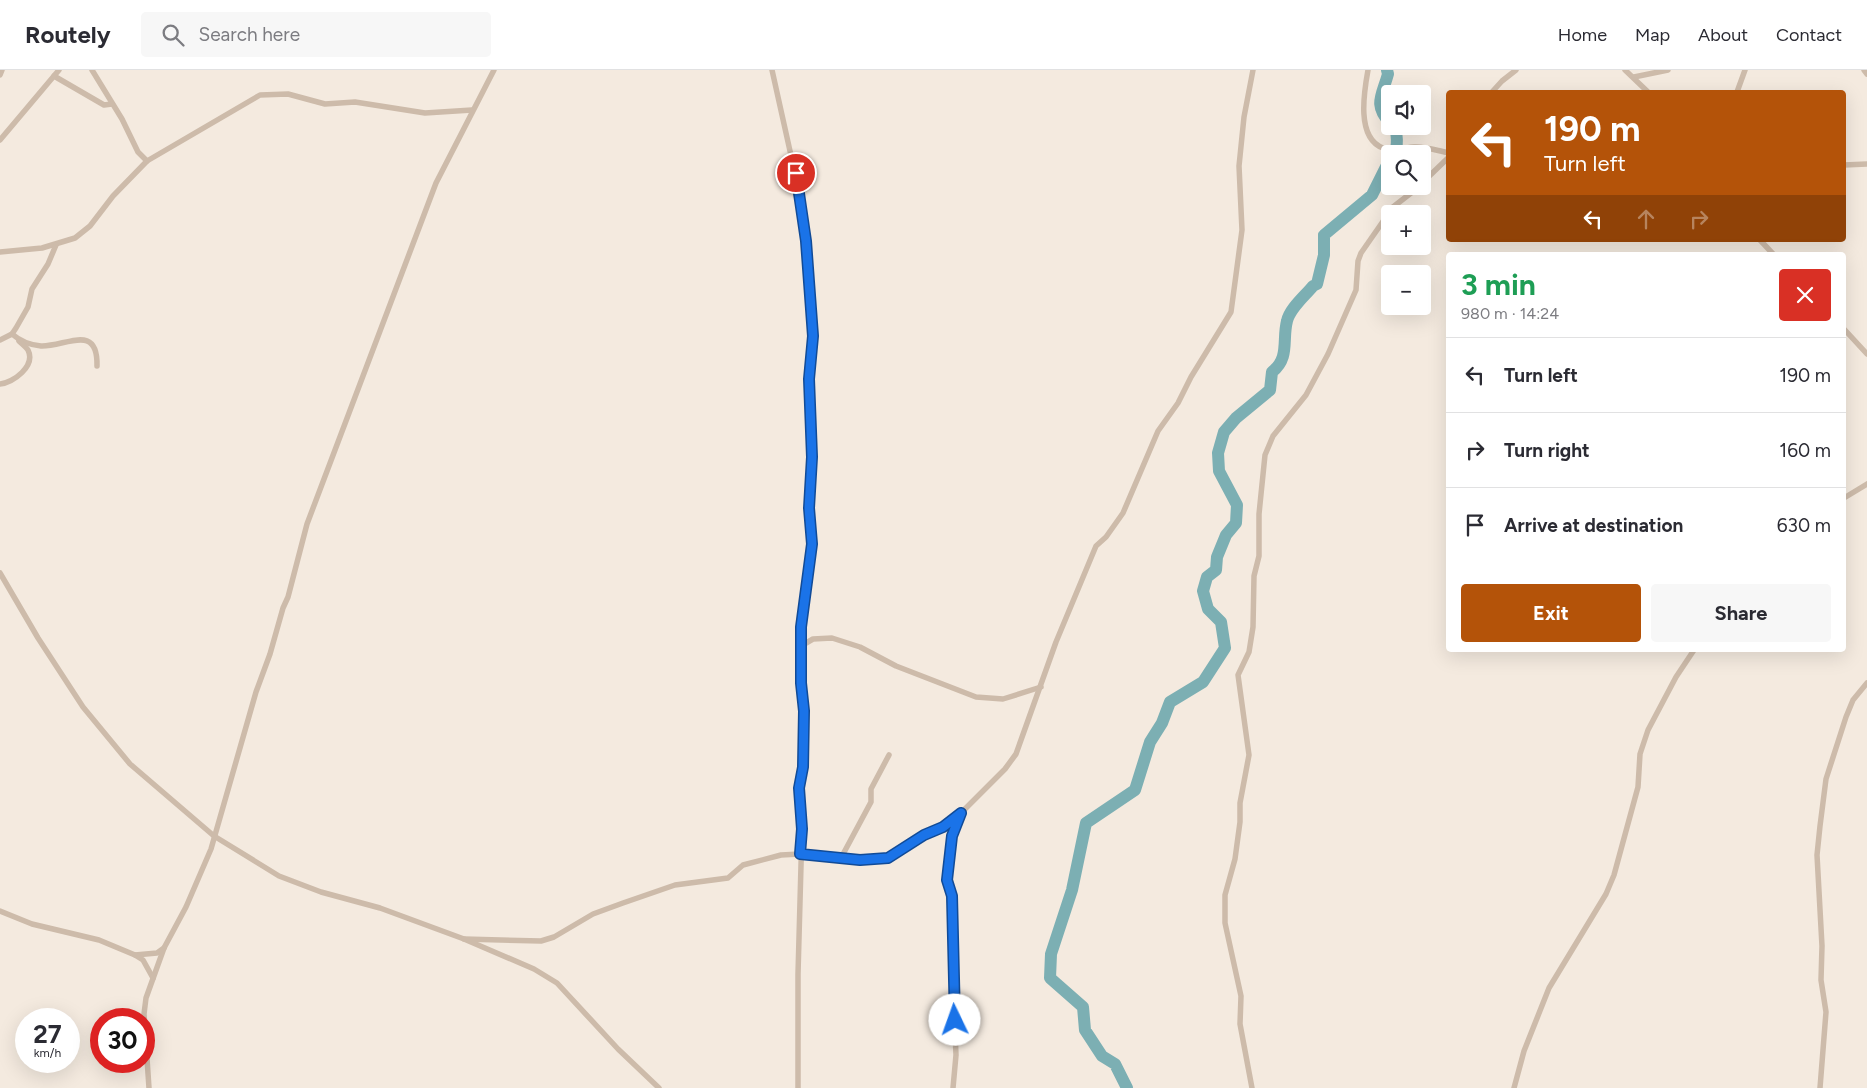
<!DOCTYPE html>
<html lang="en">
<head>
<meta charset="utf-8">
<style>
	body { margin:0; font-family:Figtree,sans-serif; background:#f7f7f7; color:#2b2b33; height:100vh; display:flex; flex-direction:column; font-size:19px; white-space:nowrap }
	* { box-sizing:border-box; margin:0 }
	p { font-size:16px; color:#7c7c81 }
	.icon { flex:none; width:28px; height:28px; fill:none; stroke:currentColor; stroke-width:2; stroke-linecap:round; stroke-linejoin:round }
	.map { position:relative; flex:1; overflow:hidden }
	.side { position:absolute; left:1446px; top:182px; width:400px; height:400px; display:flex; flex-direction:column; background:#fff; border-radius:5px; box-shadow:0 5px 20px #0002 }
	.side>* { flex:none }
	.hud { position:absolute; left:1446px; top:20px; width:400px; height:152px; border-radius:5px; box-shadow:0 5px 20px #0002; background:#b45309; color:#fff; overflow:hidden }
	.controls { position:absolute; left:1381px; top:15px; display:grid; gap:10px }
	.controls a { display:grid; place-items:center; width:50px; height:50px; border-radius:5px; background:#fff; box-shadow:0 5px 20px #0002; font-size:25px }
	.speed { position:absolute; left:15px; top:938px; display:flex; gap:10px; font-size:25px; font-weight:700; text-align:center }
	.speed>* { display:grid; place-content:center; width:65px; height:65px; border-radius:50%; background:#fff; box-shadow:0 5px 20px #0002; line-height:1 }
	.speed small { font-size:12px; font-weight:400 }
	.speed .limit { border:8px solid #d22; background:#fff; color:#111 }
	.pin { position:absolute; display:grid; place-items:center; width:42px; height:42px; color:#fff; margin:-21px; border:2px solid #fff; border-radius:50%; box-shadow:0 1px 5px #0007 }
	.me { position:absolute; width:55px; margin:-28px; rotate:357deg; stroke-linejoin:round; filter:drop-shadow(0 0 4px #0008) }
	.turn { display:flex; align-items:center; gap:18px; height:105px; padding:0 15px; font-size:22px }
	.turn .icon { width:65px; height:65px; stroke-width:2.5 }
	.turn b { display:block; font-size:35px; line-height:42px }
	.lanes { display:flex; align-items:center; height:48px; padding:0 15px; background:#0003; justify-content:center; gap:25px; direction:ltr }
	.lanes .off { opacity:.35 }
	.round { display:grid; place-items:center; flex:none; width:52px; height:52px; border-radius:5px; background:#f7f7f7 }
	.overview { display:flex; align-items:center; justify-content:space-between; height:85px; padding:0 15px }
	h1 { font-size:30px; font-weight:700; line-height:38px; color:#1e9e55 }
	.primary-button { display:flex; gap:10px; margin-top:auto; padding:10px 15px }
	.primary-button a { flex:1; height:58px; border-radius:5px; background:#b45309; color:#fff; font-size:20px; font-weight:700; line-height:58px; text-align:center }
	.primary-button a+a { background:#f7f7f7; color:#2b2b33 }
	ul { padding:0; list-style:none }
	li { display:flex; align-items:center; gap:15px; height:75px; padding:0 15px; border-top:1px solid #e1e1e2 }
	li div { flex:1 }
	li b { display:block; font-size:19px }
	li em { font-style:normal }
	header { display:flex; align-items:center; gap:30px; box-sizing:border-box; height:70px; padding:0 25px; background:#fff; border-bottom:1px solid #e1e1e2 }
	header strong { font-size:24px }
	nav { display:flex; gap:28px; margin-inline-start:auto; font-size:18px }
	.search { width:350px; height:45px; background:#f7f7f7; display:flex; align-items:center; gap:12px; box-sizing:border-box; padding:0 18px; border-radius:5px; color:#7c7c81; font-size:19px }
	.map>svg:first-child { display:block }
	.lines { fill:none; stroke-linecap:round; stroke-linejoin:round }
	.river { stroke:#7cafb3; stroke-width:12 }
	.street { stroke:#cdbbaa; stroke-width:5.5 }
	.route-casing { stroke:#114b97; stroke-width:12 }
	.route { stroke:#1a73e8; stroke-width:9 }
</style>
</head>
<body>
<header>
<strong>Routely</strong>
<div class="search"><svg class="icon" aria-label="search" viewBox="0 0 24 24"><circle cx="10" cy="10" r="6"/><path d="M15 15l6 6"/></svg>Search here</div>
<nav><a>Home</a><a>Map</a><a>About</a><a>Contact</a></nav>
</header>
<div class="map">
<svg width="1867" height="1018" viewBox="0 0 1867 1018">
	<rect width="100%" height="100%" fill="#f4eadf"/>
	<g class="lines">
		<g class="river">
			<path d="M 1387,0 L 1388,4 C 1382,26 1373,34 1390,53"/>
			<path d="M 1393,56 C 1398,62 1398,77 1394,84"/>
			<path d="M 1127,1018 L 1115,994 L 1102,986 L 1085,960 L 1083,937 L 1050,908 L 1051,884 L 1072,820 L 1086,753 L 1135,720 L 1150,672 L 1162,653 L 1170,632 L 1203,612 L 1225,578 L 1221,552 L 1208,539 L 1203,521 L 1207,507 L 1216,500 L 1217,487 L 1226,465 L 1236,453 L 1237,435 L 1219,401 L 1218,383 L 1224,362 L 1236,348 L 1270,320 L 1272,302 C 1290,288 1282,270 1287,251 C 1290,238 1305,226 1313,216 L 1317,214 L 1324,185 L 1324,165 L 1372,125 L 1390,89"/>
		</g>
		<g class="street">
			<polyline points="92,0 122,49 138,82 147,91"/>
			<polyline points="772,0 802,135 813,266 809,309 812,387 809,439 812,474 801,557 800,598 804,641 803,697 799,718 802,759 798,904 798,1018"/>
			<path d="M 1368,0 C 1364,22 1356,68 1383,78 C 1393,81 1404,78 1414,77 C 1425,76 1438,81 1449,83"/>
			<polyline points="1625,0 1648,22"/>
			<polyline points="1864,0 1867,4"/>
			<polyline points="0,5 2,0"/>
			<polyline points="54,6 104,35 112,34"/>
			<polyline points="1634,7 1668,0"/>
			<polyline points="1492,22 1502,11 1516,0"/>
			<polyline points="1737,22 1745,0"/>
			<polyline points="0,70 59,0"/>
			<polyline points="1844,95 1867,94"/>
			<polyline points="1422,113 1449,87"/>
			<polyline points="1760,170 1774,185"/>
			<polyline points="0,182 42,178 75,168 90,156 113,126 147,91 260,25 288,24 325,34 355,32 425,43 472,40"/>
			<polyline points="1844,259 1867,284"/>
			<path d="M 12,264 C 20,271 30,275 41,276 C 65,277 98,252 97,296"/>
			<polyline points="0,270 12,264 16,258 28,237 32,219 48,194 56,175"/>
			<path d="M 0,314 C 13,313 36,296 28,280 C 26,277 22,274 19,271"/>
			<polyline points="1844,428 1867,414"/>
			<polyline points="0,503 38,568 83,637 130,694 214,766 279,806 321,822 380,838 464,869 534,899 557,913 618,979 659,1018"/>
			<polyline points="801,576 813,569 832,568 860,577 896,596 976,627 1003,629 1041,617"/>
			<polyline points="841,788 871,732 871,719 889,685"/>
			<polyline points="0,841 32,854 99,870 135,885 157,883 164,878"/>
			<polyline points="464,869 541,871 554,867 593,844 623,833 675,815 728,808 743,795 781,785 800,784 860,790 888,788 924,765 943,757 961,743 1005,699 1016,684 1056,572 1096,476 1106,467 1123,443 1158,361 1178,333 1191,307 1231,242 1242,160 1239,96 1244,47 1253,0"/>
			<polyline points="135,885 143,890 153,908"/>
			<polyline points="149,1018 144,944 146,928 164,878 186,837 211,779 256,622 270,584 283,538 288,527 307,454 436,113 494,0"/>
			<polyline points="953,1018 956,985 952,890 954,870 951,841 952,826 947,810 953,758 959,747"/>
			<polyline points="1252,1018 1240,954 1241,926 1225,853 1225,825 1235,789 1240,752 1240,733 1249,685 1238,605 1249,582 1253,557 1254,506 1259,486 1259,444 1265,385 1273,366 1306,325 1328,284 1356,220 1358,191 1361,183 1393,137 1420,116"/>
			<polyline points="1514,1018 1524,981 1549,918 1606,824 1614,805 1638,717 1640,684 1648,660 1676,607 1694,580"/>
			<polyline points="1820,1018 1826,942 1821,910 1822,876 1817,785 1820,756 1826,709 1846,647 1853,630 1867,613"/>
		</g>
	</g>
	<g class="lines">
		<g class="route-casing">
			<polyline id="route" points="796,103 806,171 813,266 809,309 812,387 809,438 812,474 801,557 801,613 804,641 803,697 799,718 802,759 800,784 860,790 888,788 924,765 943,757 961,743 952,766 947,810 952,826 955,950"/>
		</g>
		<use href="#route" class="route"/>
	</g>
</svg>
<div class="controls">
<a><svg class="icon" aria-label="sound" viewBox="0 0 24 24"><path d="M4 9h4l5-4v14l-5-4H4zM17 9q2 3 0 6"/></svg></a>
<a><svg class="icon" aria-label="search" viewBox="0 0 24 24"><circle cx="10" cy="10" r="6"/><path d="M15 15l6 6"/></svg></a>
<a>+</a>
<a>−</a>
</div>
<div class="speed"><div>27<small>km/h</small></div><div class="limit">30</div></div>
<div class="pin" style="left:796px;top:103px;background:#d93025"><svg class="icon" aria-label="arrive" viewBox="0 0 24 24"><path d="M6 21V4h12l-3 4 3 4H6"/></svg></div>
<svg class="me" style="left:955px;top:950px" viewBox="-20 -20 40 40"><circle r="19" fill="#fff"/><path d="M0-13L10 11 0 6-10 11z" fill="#1a73e8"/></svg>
<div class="hud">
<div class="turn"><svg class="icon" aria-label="left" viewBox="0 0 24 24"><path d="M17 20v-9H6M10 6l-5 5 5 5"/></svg><div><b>190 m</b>Turn left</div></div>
<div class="lanes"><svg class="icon" aria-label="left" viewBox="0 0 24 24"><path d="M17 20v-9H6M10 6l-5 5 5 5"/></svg><svg class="icon off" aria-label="ahead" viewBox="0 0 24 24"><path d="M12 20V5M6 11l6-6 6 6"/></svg><svg class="icon off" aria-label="right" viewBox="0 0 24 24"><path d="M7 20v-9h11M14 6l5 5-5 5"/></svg></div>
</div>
<section class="side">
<div class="overview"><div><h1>3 min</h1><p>980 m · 14:24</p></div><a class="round" style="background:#d93025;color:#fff"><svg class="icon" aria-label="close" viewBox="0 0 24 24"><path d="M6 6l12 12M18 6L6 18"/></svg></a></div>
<ul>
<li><svg class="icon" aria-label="left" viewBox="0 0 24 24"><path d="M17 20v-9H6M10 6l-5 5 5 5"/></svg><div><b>Turn left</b></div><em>190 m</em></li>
<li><svg class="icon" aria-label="right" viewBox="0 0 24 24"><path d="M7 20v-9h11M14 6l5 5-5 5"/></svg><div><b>Turn right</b></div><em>160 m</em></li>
<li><svg class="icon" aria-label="arrive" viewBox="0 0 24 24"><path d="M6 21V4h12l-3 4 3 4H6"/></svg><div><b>Arrive at destination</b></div><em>630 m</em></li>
</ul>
<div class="primary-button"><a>Exit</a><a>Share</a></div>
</section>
</div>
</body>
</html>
